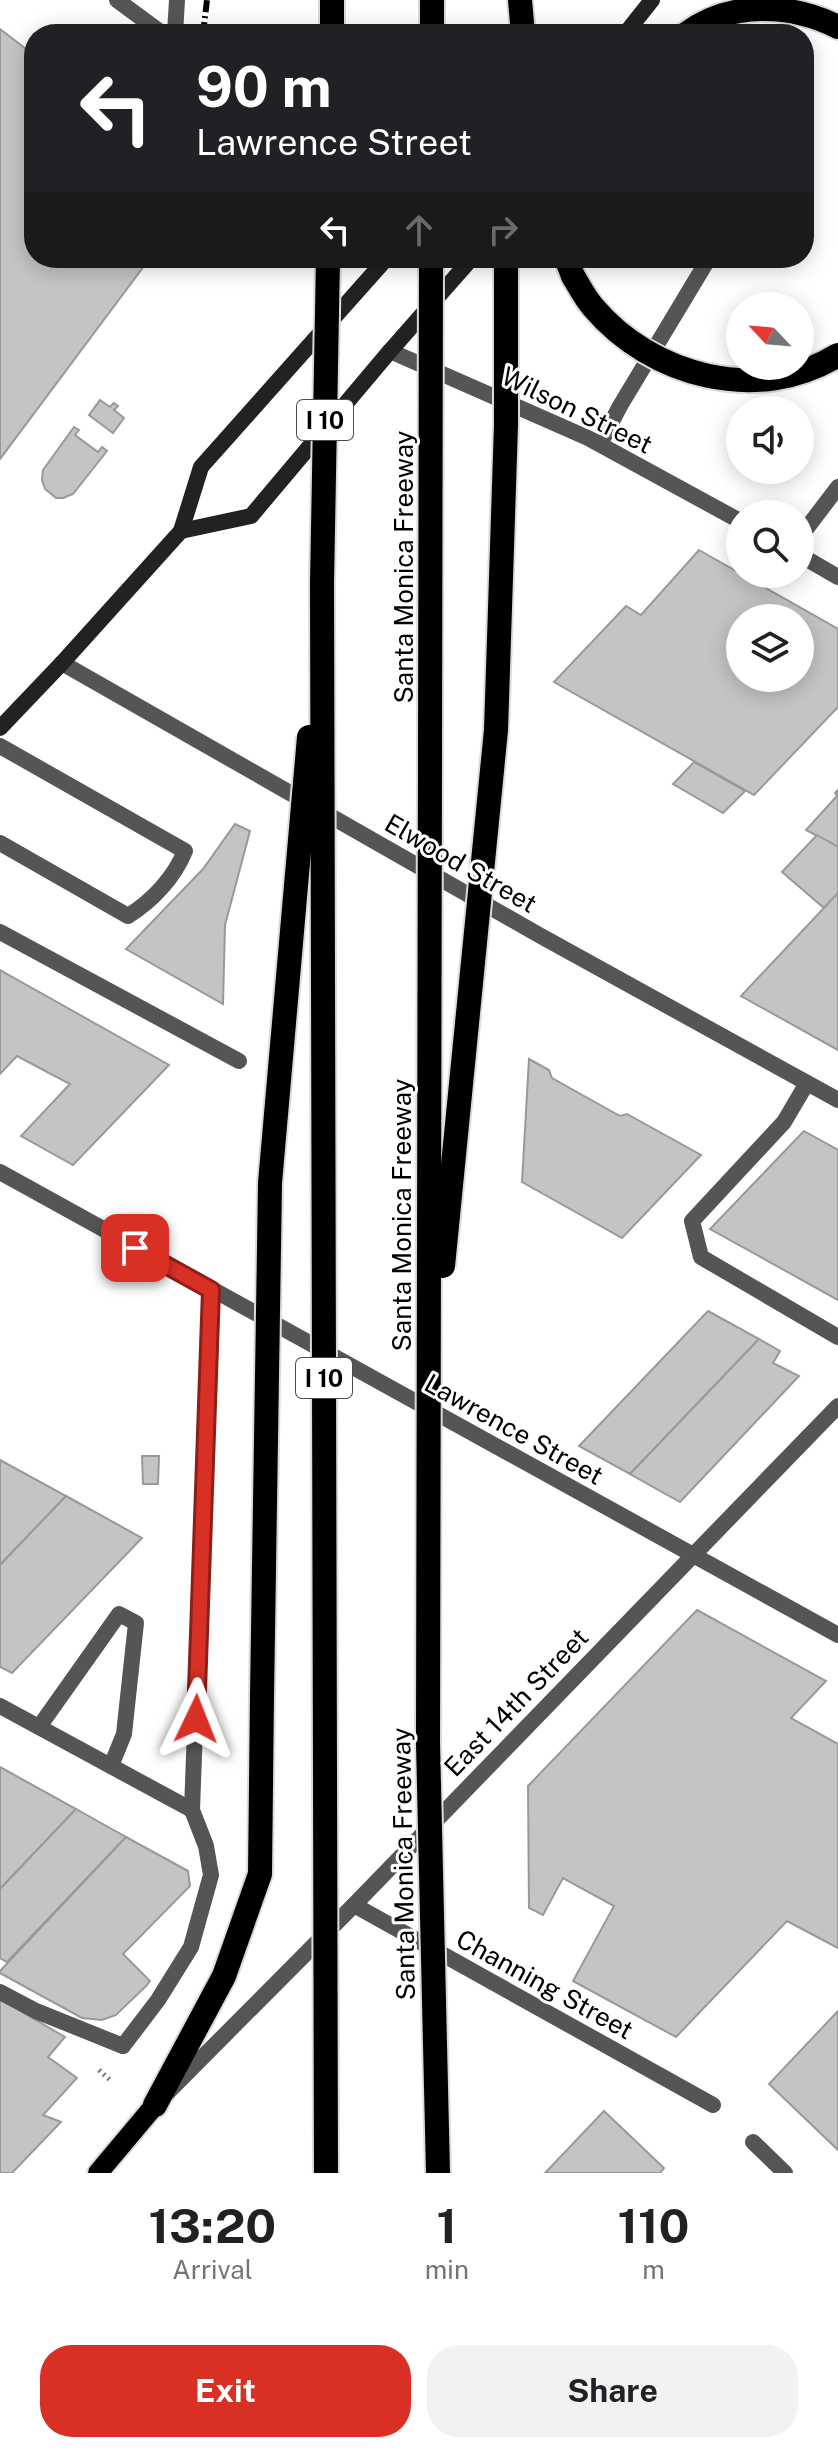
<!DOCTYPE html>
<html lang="en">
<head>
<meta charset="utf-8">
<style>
	body { margin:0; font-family:"Public Sans",sans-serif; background:#f2f2f2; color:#202124; height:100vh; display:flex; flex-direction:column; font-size:30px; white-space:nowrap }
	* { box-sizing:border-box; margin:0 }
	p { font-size:26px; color:#757577 }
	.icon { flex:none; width:44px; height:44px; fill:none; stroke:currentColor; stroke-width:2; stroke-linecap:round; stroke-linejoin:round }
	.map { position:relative; height:2173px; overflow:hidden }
	.side { display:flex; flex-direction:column; background:#fff; flex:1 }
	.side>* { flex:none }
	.guide { position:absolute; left:24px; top:24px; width:790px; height:244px; border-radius:32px; box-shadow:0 4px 20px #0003; background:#202124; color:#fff; overflow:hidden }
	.needle { width:52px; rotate:296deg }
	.tools { position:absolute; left:726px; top:292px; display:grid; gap:16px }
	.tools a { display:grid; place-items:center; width:88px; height:88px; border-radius:50%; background:#fff; box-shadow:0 4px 20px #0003; font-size:40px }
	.pin { position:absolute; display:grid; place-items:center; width:68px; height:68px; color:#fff; margin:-34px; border-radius:16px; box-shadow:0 4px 12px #0006 }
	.me { position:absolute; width:88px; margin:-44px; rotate:2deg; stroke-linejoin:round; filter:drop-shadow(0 0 6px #0008) }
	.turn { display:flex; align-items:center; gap:28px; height:168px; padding:0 40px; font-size:36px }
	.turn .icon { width:104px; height:104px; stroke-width:2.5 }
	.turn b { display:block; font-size:56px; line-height:68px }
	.lanes { display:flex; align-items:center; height:76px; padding:0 40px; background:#0003; justify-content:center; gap:40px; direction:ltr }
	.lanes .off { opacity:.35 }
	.eta { display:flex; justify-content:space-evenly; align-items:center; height:136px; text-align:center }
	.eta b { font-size:48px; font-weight:700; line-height:56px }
	.cta { display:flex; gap:16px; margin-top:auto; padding:16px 40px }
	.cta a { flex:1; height:92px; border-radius:32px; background:#d93025; color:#fff; font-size:32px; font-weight:700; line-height:92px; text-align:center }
	.cta a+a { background:#f2f2f2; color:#202124 }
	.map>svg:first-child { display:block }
	.building { fill:#c4c4c4; stroke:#999; stroke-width:2; fill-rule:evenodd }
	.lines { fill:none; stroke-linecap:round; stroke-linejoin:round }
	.primary-casing { stroke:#dbdbdb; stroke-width:24 }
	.highway-casing { stroke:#dbdbdb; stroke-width:28 }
	.path { stroke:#777; stroke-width:5; stroke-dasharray:2 4; stroke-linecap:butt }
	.lane { stroke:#555; stroke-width:16 }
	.street { stroke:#555; stroke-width:16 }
	.secondary { stroke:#222; stroke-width:16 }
	.primary { stroke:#000; stroke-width:20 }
	.highway { stroke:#000; stroke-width:24 }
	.rail { stroke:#000; stroke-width:6; stroke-dasharray:12 4 2 4; stroke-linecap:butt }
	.highway-bridge-casing { stroke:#dbdbdb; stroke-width:28; stroke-linecap:butt }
	.highway-bridge { stroke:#000; stroke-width:24 }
	.route-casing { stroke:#8d1f18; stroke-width:20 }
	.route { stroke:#d93025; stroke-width:14 }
	.labels { text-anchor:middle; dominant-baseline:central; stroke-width:6; stroke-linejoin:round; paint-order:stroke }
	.shield { fill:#fff; stroke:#4c4c4c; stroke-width:2 }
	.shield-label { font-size:24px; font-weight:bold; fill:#000 }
	.street-label { font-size:26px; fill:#000; stroke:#fff }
</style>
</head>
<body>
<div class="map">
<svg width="838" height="2173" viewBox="0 0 838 2173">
	<rect width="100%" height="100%" fill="#fff"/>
	<g class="building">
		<polygon points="0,29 34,55 34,258 150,258 0,459"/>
		<polygon points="100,400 110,407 114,403 118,406 114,410 124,418 113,433 89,415"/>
		<polygon points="74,427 79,430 75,435 98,452 102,447 107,451 73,494 63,498 56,498 45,489 42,480 43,470"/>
		<path d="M 699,550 L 838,629 L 838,707 L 754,795 L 554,682 L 626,606 L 641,615 ZM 740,618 L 800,618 L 800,678 L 740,678 Z"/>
		<polygon points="694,762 745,791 723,813 673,784"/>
		<polygon points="838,790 838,847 806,830 837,796 835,793"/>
		<polygon points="235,824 250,831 225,925 223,1004 126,949 203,869"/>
		<polygon points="817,835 838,847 838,893 824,908 782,872"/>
		<polygon points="838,893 838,1050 741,996"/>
		<polygon points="0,970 169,1065 73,1165 21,1136 70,1084 17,1056 0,1074"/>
		<polygon points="529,1059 549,1070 552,1078 620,1116 627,1114 701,1155 622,1238 522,1182"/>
		<polygon points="804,1131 838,1150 838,1300 710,1229"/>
		<polygon points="708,1311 759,1339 630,1474 579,1446"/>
		<polygon points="759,1339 780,1351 773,1363 799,1376 680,1502 630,1474"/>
		<polygon points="142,1456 159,1456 158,1484 143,1484"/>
		<polygon points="0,1460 66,1496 0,1565"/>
		<polygon points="66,1496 142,1538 12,1673 0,1667 0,1565"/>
		<polygon points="697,1610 826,1681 791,1718 838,1744 838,1948 787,1921 676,2037 573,1981 614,1906 563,1878 543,1915 529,1908 528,1786"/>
		<polygon points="0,1767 76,1809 0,1889"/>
		<polygon points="76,1809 126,1837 7,1962 0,1958 0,1889"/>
		<polygon points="126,1837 188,1871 190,1886 123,1954 150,1981 146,1986 116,2015 102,2020 82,2018 0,1973 0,1971"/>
		<polygon points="0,1999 65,2037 48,2057 77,2078 43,2115 61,2122 12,2173 0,2173"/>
		<polygon points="838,2011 838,2150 769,2084"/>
		<polygon points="604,2111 664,2168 660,2173 545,2173"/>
	</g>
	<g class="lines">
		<g class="primary-casing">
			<polyline id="primary" points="98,2173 155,2105"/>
		</g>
		<g class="highway-casing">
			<g id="highway">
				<polyline points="520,0 523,34"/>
				<polyline points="332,34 332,0"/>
				<polyline points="432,34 432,0"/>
				<path d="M 686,34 C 730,1 790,3 838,27"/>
				<polyline points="566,258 573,276"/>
				<polyline points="155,2105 224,1976 260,1874 262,1696"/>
			</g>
		</g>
		<polyline class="path" points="99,2070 111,2081"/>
		<g class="lane">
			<polyline points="117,0 163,34"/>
			<polyline points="175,34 177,0"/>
			<polyline points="600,444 620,406 709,258"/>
			<path d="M 0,746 L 185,851 C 174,878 152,901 128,916 L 0,843"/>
			<polyline points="0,932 239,1061"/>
			<polyline points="807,1083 784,1122 692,1221 701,1257 838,1337"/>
			<polyline points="39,1727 119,1614 136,1623 124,1734 111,1766"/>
			<polyline points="0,1992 36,2011 123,2046"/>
			<polyline points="753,2142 785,2173"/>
		</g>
		<g class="street">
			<polyline points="390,351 588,438 740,521"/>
			<polyline points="800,537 838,487"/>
			<polyline points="800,555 838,577"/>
			<polyline points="62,663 539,935 838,1100"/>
			<polyline points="0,1172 838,1635"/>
			<polyline points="0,1706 192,1810"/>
			<polyline points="354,1905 713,2105"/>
			<polyline points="123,2046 158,2000 191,1947 211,1875 206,1846 192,1810 211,1290"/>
			<polyline points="168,2092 354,1905 838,1406"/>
		</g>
		<g class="secondary">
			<polyline points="625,34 652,0"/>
			<polyline points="181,531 251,516 390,351 472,258"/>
			<polyline points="0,728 62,663 181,531 201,467 387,258"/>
		</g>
		<use href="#primary" class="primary"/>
		<use href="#highway" class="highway"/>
		<polyline class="rail" points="203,34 207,0"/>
		<g class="highway-bridge-casing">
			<g id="highway-bridge">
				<polyline points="431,258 428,1743 438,2173"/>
				<path d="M 573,276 C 579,286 585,298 593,307 C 651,376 758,405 838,355"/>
				<polyline points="443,1266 496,730 506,425 506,258"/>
				<polyline points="262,1696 270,1183 309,737"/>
				<polyline points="326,2173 322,583 328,258"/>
			</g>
		</g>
		<use href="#highway-bridge" class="highway-bridge"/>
	</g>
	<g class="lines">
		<g class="route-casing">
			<polyline id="route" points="135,1248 211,1290 196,1719"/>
		</g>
		<use href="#route" class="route"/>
	</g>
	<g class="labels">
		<g class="shield">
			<rect x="297" y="400" width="56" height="40" rx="6"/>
			<rect x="296" y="1358" width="56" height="40" rx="6"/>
		</g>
		<g class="shield-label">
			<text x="325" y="420">I 10</text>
			<text x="324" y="1378">I 10</text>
		</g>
		<g class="street-label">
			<text transform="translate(577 410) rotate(26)">Wilson Street</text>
			<text transform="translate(403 567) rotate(-90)">Santa Monica Freeway</text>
			<text transform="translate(461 863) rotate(30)">Elwood Street</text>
			<text transform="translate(401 1215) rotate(-90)">Santa Monica Freeway</text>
			<text transform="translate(514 1429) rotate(29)">Lawrence Street</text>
			<text transform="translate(516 1702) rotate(-46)">East 14th Street</text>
			<text transform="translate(403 1864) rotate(-91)">Santa Monica Freeway</text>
			<text transform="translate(545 1984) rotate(29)">Channing Street</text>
		</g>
	</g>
</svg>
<div class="tools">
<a><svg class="needle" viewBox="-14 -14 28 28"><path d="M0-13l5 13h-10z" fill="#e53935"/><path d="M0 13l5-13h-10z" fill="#757577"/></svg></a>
<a><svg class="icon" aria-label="sound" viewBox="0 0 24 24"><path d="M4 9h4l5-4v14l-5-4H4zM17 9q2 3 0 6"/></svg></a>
<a><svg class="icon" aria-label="search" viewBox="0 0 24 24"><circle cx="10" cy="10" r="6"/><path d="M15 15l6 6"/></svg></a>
<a><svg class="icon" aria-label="layers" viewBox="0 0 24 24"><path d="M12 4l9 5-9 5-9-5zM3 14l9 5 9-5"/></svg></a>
</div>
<div class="pin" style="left:135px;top:1248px;background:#d93025"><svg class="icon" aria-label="arrive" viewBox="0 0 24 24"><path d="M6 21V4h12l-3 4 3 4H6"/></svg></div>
<svg class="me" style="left:196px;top:1719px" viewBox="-20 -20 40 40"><path d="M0-17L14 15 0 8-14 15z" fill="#d93025" stroke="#fff" stroke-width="4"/></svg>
<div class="guide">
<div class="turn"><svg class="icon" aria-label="left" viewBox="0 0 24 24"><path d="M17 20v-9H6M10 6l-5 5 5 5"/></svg><div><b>90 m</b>Lawrence Street</div></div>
<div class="lanes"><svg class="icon" aria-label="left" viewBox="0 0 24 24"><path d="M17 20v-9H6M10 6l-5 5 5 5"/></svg><svg class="icon off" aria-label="ahead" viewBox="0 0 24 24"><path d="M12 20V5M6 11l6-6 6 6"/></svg><svg class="icon off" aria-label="right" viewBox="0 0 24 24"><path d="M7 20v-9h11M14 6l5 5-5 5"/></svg></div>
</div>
</div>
<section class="side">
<div class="eta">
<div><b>13:20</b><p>Arrival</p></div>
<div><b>1</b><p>min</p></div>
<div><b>110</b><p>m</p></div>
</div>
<div class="cta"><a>Exit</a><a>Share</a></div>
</section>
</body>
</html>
